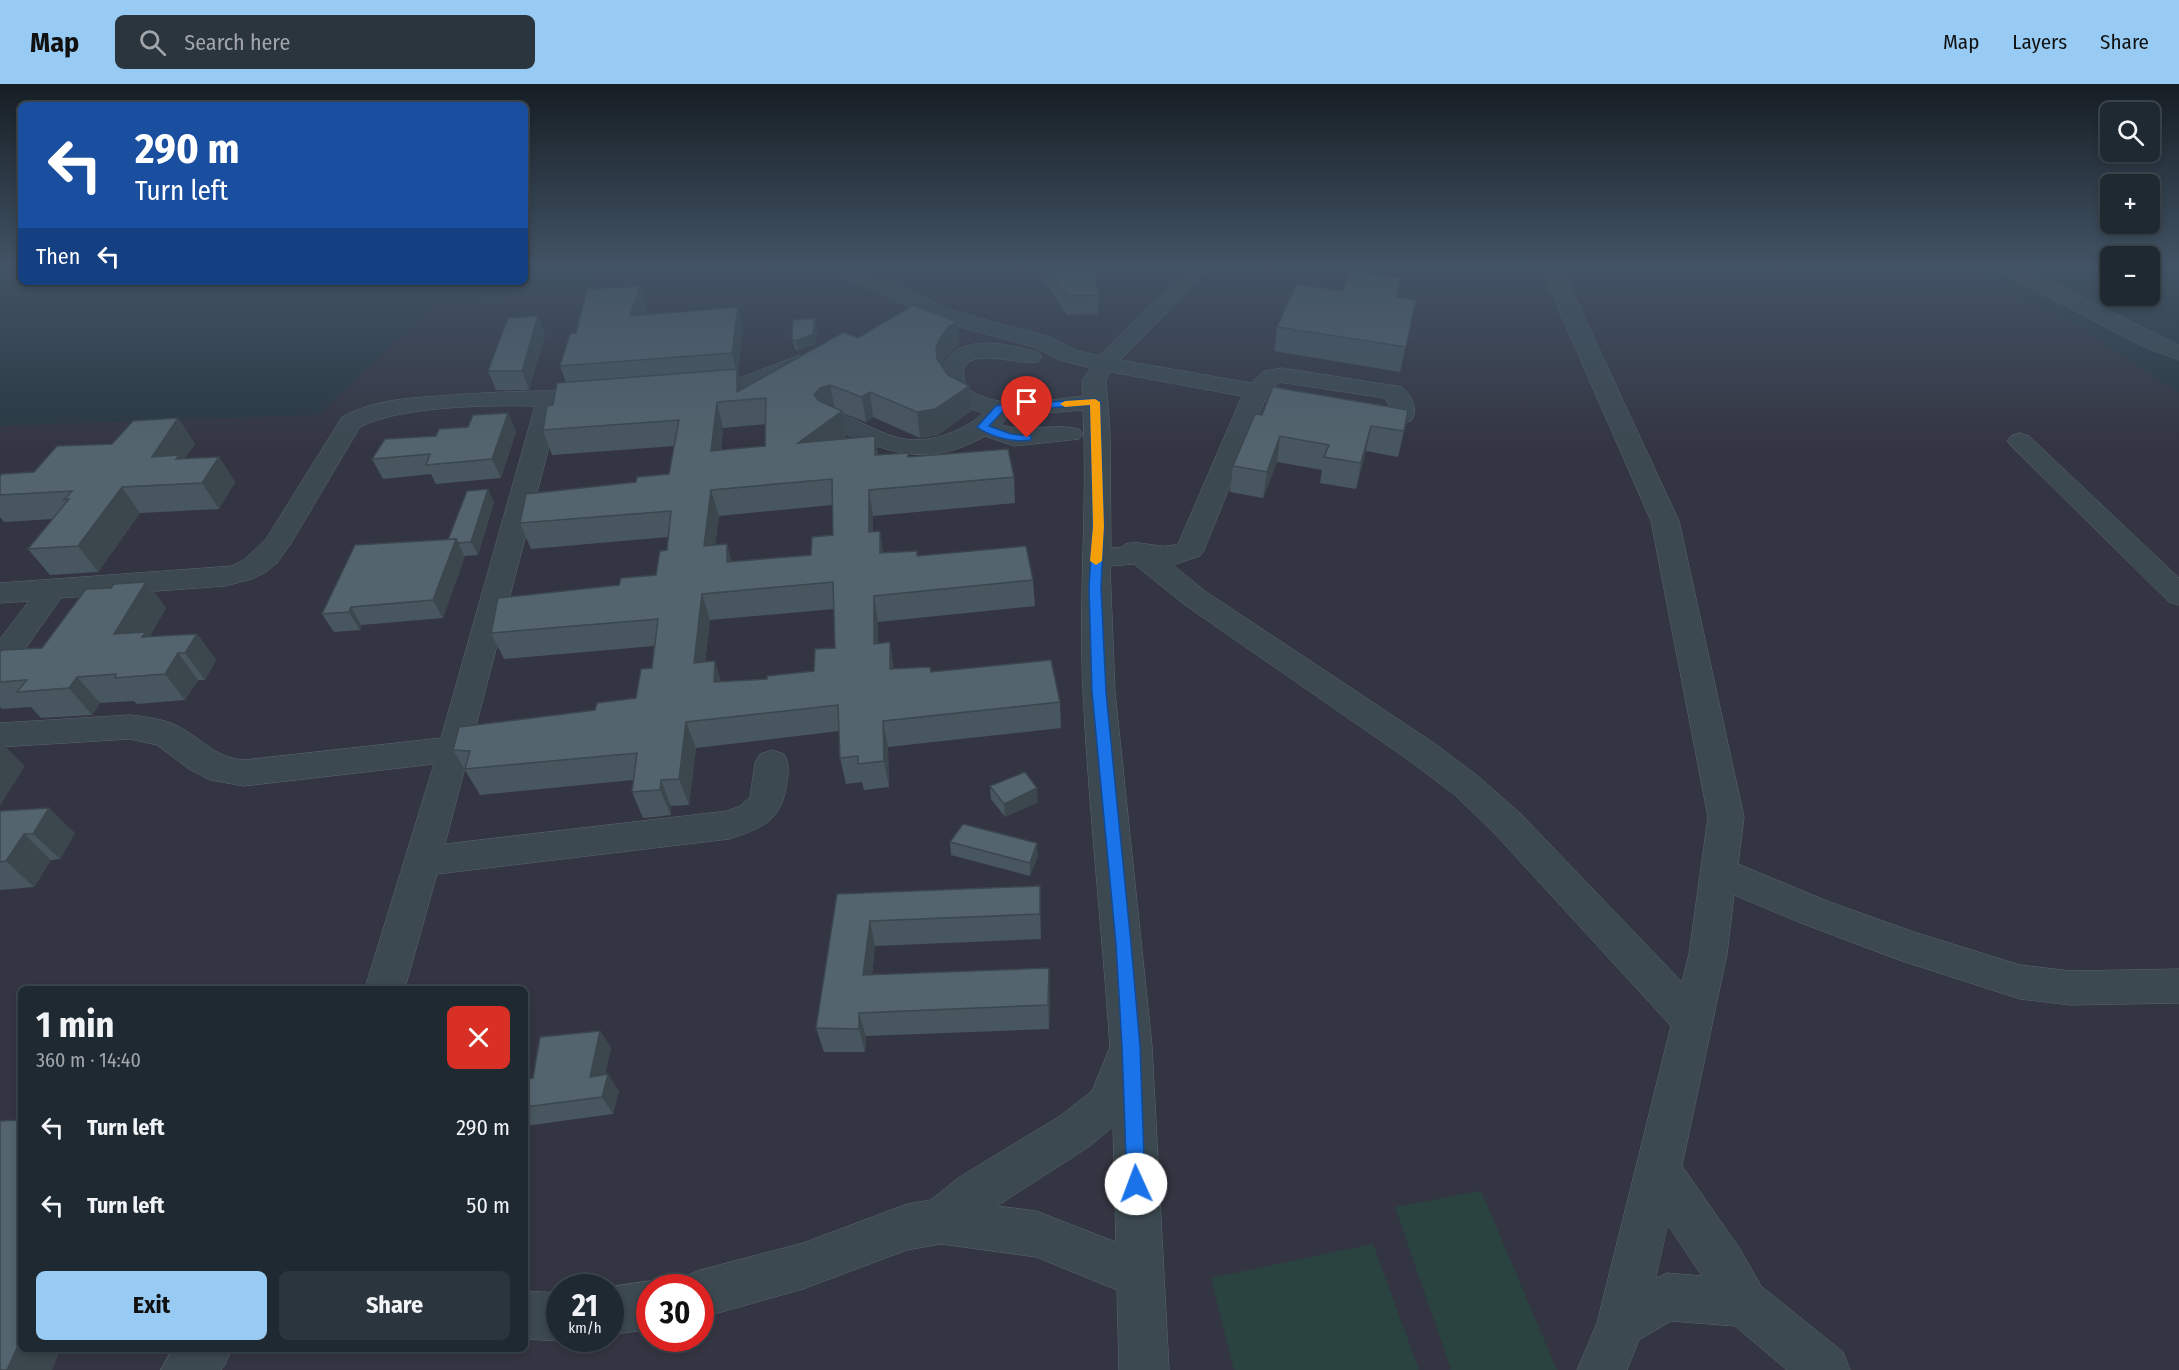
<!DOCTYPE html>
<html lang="en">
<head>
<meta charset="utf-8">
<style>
	body { margin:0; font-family:"Fira Sans Condensed",sans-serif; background:#2b353d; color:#f1f3f6; height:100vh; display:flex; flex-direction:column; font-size:22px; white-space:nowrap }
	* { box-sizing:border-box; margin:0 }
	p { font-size:20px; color:#a1a6ab }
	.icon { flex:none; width:33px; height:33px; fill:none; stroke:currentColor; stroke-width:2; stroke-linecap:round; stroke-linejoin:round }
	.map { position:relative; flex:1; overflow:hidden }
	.sheet { position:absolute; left:18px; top:902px; width:510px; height:366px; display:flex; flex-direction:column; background:#1e2931; border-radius:9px; box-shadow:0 3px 9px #0003,0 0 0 2px #3c454d }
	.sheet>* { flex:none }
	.guide { position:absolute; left:18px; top:18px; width:510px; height:183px; border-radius:9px; box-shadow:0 3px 9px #0003,0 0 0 2px #3c454d; background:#1a4fa0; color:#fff; overflow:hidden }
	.tools { position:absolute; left:2100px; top:18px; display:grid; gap:12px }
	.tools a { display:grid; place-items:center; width:60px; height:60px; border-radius:9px; background:#1e2931; box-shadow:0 3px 9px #0003,0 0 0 2px #3c454d; font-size:30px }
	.speed { position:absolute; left:546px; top:1190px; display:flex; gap:12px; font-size:30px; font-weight:700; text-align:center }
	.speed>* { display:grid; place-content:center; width:78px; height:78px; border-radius:50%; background:#1e2931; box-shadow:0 3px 9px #0003,0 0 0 2px #3c454d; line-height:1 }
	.speed small { font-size:15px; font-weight:400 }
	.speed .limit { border:9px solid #d22; background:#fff; color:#111 }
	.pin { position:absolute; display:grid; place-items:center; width:51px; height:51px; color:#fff; margin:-62px -26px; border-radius:50% 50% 50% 0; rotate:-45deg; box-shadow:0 0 6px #0007 }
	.pin .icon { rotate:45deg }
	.me { position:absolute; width:66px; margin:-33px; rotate:358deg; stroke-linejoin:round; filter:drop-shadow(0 0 4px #0008) }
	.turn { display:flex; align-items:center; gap:21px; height:126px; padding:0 18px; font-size:27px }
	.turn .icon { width:78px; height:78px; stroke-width:2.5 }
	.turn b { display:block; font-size:42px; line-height:51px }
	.then { display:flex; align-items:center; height:57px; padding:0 18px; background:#0003; gap:12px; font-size:22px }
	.round { display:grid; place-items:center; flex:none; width:63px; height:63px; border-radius:9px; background:#2b353d }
	.head { display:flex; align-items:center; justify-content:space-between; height:102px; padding:0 18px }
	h1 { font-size:36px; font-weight:700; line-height:45px }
	.action { display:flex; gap:12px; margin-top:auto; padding:12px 18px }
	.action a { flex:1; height:69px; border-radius:9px; background:#97cbf3; color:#111; font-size:24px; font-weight:700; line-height:69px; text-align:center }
	.action a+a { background:#2b353d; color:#f1f3f6 }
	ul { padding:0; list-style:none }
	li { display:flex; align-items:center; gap:18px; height:78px; padding:0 18px }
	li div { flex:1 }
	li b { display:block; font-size:22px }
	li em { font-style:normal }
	header { display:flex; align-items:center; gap:36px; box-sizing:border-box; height:84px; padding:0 30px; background:#97cbf3; color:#111 }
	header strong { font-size:28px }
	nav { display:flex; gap:33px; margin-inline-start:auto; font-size:21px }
	.search { width:420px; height:54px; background:#2b353d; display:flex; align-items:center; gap:15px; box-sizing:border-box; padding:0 21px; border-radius:9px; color:#a1a6ab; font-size:22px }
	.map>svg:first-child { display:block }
	.medical { fill:#343542; fill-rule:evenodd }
	.green { fill:#2a4240 }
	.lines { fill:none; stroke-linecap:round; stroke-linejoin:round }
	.minor-casing { stroke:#5a666e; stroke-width:1 }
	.minor { fill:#3c4951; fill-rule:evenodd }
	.wall { fill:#48565f; fill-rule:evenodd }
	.shaded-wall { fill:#3b464d }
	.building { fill:#54646e; stroke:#3b464d; stroke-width:1.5; fill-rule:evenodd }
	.route { fill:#1a73e8; stroke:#114b97; stroke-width:1.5 }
	.slow { fill:#f59e0b }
</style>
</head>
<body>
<header>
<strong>Map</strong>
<div class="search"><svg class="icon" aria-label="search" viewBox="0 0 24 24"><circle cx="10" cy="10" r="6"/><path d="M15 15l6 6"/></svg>Search here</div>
<nav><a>Map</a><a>Layers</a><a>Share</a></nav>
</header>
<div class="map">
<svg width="2179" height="1286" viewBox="0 0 2179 1286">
	<rect width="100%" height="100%" fill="#283741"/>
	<path class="medical" d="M 597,183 L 1960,183 L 2075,240 L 2167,301 L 2179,309 L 2179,1286 L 0,1286 L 0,342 L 317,331 L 435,220 L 596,204 ZM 21,904 L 525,904 L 525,1264 L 21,1264 ZM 560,1203 L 610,1203 L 610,1254 L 560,1254 ZM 650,1203 L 700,1203 L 700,1254 L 650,1254 Z"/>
	<g class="green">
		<polygon points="1481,1107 1557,1286 1451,1286 1395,1123"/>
		<polygon points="1373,1160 1419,1286 1234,1286 1211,1194"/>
	</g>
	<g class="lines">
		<g class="minor-casing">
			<g id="minor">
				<path d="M 834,183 L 857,183 L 954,227 L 1050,253 L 1076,266 L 1099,272 L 1190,183 L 1212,183 L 1120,276 L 1251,299 L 1264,287 L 1282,284 L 1402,303 C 1412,312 1419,325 1411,337 L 1402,339 L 1355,331 L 1352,326 L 1355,321 L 1364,319 L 1390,323 L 1385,314 L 1279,298 L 1275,303 L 1322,312 L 1325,317 L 1322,322 L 1313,324 L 1265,316 L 1204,466 L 1200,472 L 1173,481 L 1205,507 L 1434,659 L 1479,693 L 1522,731 L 1682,898 L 1689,870 L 1708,733 L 1651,437 L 1540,183 L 1561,183 L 1679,437 L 1744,733 L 1738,780 L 1827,817 L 1914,848 L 2020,881 L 2071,887 L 2179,885 L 2179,919 L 2071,921 L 2020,915 L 1899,876 L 1801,839 L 1734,811 L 1727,870 L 1682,1082 L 1740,1165 L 1761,1202 L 1843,1268 L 1850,1286 L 1787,1286 L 1735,1242 L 1671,1237 L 1639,1256 L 1627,1286 L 1577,1286 L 1597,1239 L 1671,942 L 1496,751 L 1455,711 L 1410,677 L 1185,521 L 1134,480 L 1110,482 L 1115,608 L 1152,962 L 1169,1286 L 1119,1286 L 1117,1206 L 1036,1173 L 941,1160 L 907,1166 L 803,1205 L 700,1234 L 700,1203 L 679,1203 L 683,1193 L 700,1186 L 803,1159 L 907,1120 L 931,1116 L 958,1094 L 1060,1032 L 1092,1007 L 1110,963 C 1102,845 1089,727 1083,608 C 1078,514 1088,421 1083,326 L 1007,332 L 1001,341 C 1028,350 1052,338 1079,345 L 1083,350 L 1079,355 L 1014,362 L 985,352 C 924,387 883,366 825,341 L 821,336 L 825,331 L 834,328 C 856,334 874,347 896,353 C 926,362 960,349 984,329 C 952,321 924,300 953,268 C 978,252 1011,261 1038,268 L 1042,273 L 1038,278 C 1019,283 947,254 967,304 C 998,328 1047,316 1083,312 L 1082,296 L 1091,284 L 1060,276 L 1034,263 L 938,237 L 881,209 L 845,195 ZM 1111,288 L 1242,312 L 1178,460 C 1159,467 1143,455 1125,460 L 1123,463 L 1111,464 L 1110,348 L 1106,296 ZM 1113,1043 L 1116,1158 L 1036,1127 L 997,1122 L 1090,1062 ZM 1668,1141 L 1702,1192 L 1667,1189 L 1656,1194 Z"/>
				<polygon points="1994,183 2021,183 2179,261 2179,276 2142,262 1998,187"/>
				<polygon points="800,271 808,273 812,278 808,283 754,306 698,313 689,311 686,306 689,301 740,294"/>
				<path d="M 599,306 L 608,308 L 611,313 L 608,318 L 560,321 L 445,760 L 727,727 L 740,722 L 750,713 L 755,679 L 760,670 L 772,666 L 784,670 C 789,680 789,686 787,697 C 783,736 763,744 729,755 L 437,790 L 405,904 L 365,904 L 434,680 L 244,702 L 210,696 L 189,685 L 157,661 L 130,655 L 0,663 L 0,639 L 130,631 C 147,633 166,635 181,644 C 205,657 214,673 244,676 L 441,654 L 535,322 C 489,321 400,322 360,343 L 290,461 L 277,479 L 266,488 L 252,495 L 225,502 L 61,514 L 11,585 L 0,588 L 0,555 L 29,517 L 0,519 L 0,499 L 232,482 L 245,475 L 266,455 L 342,333 C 373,316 407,314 441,312 C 494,307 546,307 599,306 Z"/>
				<polygon points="2020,349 2029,352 2179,494 2179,521 2169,518 2011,362 2007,357 2011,352"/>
				<polygon points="650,1197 664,1203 650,1203 650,1245 610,1251 610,1203"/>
				<polygon points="525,1207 560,1209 560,1254 567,1254 560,1257 525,1255"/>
				<polygon points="173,1264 232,1264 225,1281 221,1286 161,1286"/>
			</g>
		</g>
		<use href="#minor" class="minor"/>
	</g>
	<g class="wall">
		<polygon points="1035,183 1094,183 1099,211 1098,230 1067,231"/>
		<polygon points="1401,194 1398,213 1416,216 1400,288 1274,267 1277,243 1343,207"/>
		<path d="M 640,202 L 647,224 L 645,230 L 738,223 L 743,246 L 738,287 L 742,305 L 858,254 L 959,262 L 951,267 L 943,278 L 942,282 L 948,291 L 969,302 L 971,327 L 938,351 L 920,354 L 873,333 L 866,338 L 842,329 L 846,353 L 843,355 L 875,352 L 878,371 L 909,373 L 1014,393 L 1015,419 L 873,432 L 873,448 L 884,469 L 917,467 L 917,472 L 1033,496 L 1035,522 L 878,538 L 878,559 L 894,585 L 931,588 L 1060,618 L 1061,644 L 888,663 L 889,703 L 864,706 L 862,698 L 846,700 L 840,674 L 839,647 L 696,664 L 689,721 L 671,722 L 671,731 L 655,733 L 643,734 L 632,708 L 633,696 L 480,711 L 453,666 L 636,614 L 652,584 L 654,562 L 504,575 L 491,549 L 619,501 L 656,491 L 667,466 L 668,453 L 531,465 L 520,439 L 636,398 L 669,390 L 675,362 L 552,371 L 543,346 L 553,321 L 566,298 L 560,282 L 576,249 ZM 766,340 L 765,362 L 721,366 L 723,344 ZM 832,421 L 833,451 L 811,471 L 732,477 L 715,461 L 719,432 ZM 834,525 L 835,564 L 814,587 L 767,595 L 721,598 L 705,578 L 710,536 Z"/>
		<polygon points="538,232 545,251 529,306 496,306 488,287"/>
		<polygon points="817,244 815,260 798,267 795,265 792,255"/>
		<polygon points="1273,303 1404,347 1398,373 1366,367 1356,405 1320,399 1322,386 1277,378 1263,414 1230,408 1233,382 1262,331"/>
		<polygon points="508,329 516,348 501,394 436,400 431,390 383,395 372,375 436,352 468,343"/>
		<polygon points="178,334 195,360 185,374 219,373 235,398 219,425 140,429 98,488 50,491 28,465 53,435 4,438 0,433 0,411 34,388 112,360"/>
		<polygon points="494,418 478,471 464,472 443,534 361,541 360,546 334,548 322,530 448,456"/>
		<polygon points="146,498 166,524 149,553 197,550 216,576 205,596 198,596 185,616 137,620 134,617 100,619 92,631 41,634 31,623 2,625 0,623 0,568 42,564 111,504"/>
		<polygon points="990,702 1038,718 1005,733 991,715"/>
		<polygon points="0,727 75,749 60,775 51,776 34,803 0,806"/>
		<polygon points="950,758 1038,772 1030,792 951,771"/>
		<polygon points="1040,802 1041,855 875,862 872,891 1050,908 1049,945 866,952 865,968 824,968 816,944 837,810"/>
		<polygon points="600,947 611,964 605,991 619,1007 613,1030 525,1042 525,995 533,994"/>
	</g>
	<g class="shaded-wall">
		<polygon points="640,202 647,224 637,255 630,232"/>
		<polygon points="738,223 743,246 738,287 743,310 737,308 737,292 732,269"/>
		<polygon points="538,232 545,251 529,306 522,287"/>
		<polygon points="815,234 817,244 815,260 798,267 796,257"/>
		<polygon points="957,238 959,262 951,267 943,278 939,289 936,264 940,254 949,242"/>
		<polygon points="830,301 835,326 819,336 814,311 820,304"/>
		<polygon points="969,302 971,327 938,351 920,354 917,328"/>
		<polygon points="870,308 873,333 866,338 862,313"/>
		<polygon points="717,318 723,344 717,393 711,367"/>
		<polygon points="842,327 846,353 803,384 798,359"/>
		<polygon points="508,329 516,348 501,394 492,375"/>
		<polygon points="178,334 195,360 183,377 152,373"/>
		<polygon points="1371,342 1366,367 1356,405 1361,379"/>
		<polygon points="875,352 879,378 875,371"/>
		<polygon points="1280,352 1277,378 1263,414 1267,388"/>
		<polygon points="219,373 235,398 219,425 202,399"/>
		<polygon points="122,403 140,429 98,488 78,462"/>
		<polygon points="488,405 494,418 478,471 471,458"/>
		<polygon points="711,406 719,432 712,489 704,462"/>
		<polygon points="869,406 873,432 873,474 869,448"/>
		<polygon points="880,447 884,473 880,469"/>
		<polygon points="456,455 465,473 443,534 433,516"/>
		<polygon points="727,460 734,486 727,478"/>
		<polygon points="146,498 166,524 149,552 166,574 114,550"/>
		<polygon points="702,510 710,536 702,605 694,579"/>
		<polygon points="874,512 878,538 879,586 874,560"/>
		<polygon points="351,523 361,541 360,546 349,528"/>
		<polygon points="197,550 216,576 205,596 185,569"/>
		<polygon points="890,558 894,584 895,611 890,585"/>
		<polygon points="178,569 198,596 185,616 165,590"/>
		<polygon points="715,577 723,603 714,598"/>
		<polygon points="77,593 100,619 92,631 69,604"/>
		<polygon points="883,637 888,663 889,703 884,677"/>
		<polygon points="686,638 696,664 689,721 679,695"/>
		<polygon points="0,657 25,682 0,722"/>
		<polygon points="661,696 671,722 671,731 660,706"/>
		<polygon points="1037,704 1038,718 1005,733 1004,720"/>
		<polygon points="49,724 75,749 60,775 33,750"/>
		<polygon points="24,750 51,776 34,803 6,777"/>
		<polygon points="1037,759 1038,772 1030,792 1030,779"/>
		<polygon points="1040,802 1041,827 1041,855 1040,830"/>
		<polygon points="870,837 875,862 869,915 863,891"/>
		<polygon points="1049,884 1050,908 1049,945 1048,921"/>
		<polygon points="859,929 866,952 865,968 859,945"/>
		<polygon points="600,947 611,964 601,1010 590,993"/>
		<polygon points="608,990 619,1007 613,1030 602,1013"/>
		<polygon points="21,1255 21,1264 61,1264 52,1286 7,1286"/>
	</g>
	<g class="building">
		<polygon points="1047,183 1094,183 1099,211 1067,212"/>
		<polygon points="1350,186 1401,194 1396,213 1416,216 1406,263 1277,243 1296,200 1343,207"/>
		<polygon points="640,202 630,232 738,223 732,269 560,282 570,250 576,249 587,205"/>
		<path d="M 913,221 L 957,238 L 949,242 L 940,254 L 936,264 L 937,275 L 948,291 L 969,302 L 935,325 L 917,328 L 870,308 L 862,313 L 830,301 L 820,304 L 814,311 L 819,317 L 842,327 L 798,359 L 875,352 L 875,371 L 908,369 L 908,373 L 1008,365 L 1014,393 L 869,406 L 869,448 L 880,447 L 880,469 L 917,467 L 917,472 L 1026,462 L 1033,496 L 874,512 L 874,560 L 890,558 L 890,585 L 930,583 L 931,588 L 1051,576 L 1060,618 L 883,637 L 884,677 L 858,680 L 858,672 L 840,674 L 838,621 L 686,638 L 679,695 L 661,696 L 660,706 L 644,707 L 632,708 L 637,669 L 465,685 L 470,667 L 453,666 L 459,643 L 595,626 L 597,619 L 636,614 L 641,585 L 652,584 L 658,535 L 491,549 L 498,514 L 619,501 L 621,494 L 656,491 L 660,467 L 667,466 L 671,427 L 520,439 L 526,410 L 636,398 L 637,393 L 669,390 L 679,336 L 543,346 L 547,322 L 553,321 L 557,299 L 737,285 L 737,308 L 844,248 L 858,254 ZM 766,314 L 765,362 L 711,367 L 717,318 ZM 832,395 L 833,451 L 812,453 L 811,471 L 727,478 L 727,460 L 704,462 L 711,406 ZM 833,498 L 835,564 L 815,565 L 814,587 L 767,592 L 767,595 L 714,598 L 715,577 L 694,579 L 702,510 Z"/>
		<polygon points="538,232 522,287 488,287 508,234"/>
		<polygon points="815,234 813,250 796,257 792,255 793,236"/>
		<polygon points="1273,303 1408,326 1404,347 1371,342 1361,379 1324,373 1329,361 1280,352 1267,388 1233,382 1255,330 1262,331"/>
		<polygon points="508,329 492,375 426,381 430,370 372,375 385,355 436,352 439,345 468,343 473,331"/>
		<polygon points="178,334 152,373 179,371 176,375 219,373 202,399 122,403 78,462 28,465 69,415 64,416 72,407 0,411 0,392 2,390 34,388 57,362 112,360 133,337"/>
		<polygon points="488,405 471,458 458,459 456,455 448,456 467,407"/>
		<polygon points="456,455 433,516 351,523 349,528 322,530 355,461"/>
		<polygon points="146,498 114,550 146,548 142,553 197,550 185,569 178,569 165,590 115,594 116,590 77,593 69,604 17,608 27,596 0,598 0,568 2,566 42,564 86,505 111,504 114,500"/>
		<polygon points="1025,688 1037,704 1004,720 990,702"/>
		<polygon points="49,724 33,750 24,750 6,777 0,778 0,727"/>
		<polygon points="963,740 1037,759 1030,779 950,758"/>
		<polygon points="1040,802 1040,830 870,837 863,891 1049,884 1048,921 859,929 859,945 816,944 837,810"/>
		<polygon points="600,947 590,993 608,990 602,1013 525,1023 525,995 533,994 540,953"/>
		<polygon points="21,1036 21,1255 7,1286 0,1286 0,1037"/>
	</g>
	<linearGradient id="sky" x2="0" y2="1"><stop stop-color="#161e24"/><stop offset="0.5" stop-color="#425365"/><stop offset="1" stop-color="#425365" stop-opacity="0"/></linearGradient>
	<rect width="2179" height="363" fill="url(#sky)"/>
	<path class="route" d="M 1095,315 L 1100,318 L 1104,442 L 1101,503 L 1106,608 L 1131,860 L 1140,962 L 1145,1100 L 1142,1106 L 1136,1109 L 1129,1106 L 1127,1100 L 1122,962 L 1116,860 L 1092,608 L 1089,503 L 1093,442 L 1090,321 L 1003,327 L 989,342 L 1011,350 L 1031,352 L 1031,356 C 1014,359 991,353 977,343 L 996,322 L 1000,321 Z"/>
	<polygon class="slow" points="1095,315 1100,318 1104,442 1102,477 1096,481 1090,477 1093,442 1090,321 1065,323 1060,320 1065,317"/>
</svg>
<div class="tools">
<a><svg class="icon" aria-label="search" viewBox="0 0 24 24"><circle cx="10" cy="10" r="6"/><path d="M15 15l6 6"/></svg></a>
<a>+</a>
<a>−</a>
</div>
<div class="speed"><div>21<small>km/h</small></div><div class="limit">30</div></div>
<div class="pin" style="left:1027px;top:354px;background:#d93025"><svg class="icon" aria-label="arrive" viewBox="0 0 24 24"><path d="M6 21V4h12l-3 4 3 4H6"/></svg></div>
<svg class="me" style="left:1136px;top:1100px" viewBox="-20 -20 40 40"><circle r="19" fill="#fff"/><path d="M0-13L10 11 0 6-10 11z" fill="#1a73e8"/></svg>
<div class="guide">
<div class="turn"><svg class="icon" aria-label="left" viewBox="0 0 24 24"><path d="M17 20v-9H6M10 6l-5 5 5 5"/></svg><div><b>290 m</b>Turn left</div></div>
<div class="then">Then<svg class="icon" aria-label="left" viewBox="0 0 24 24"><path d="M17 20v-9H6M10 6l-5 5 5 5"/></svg></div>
</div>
<section class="sheet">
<div class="head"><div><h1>1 min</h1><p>360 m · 14:40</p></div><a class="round" style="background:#d93025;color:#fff"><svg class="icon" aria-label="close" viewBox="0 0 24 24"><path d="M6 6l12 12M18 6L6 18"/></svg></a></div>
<ul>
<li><svg class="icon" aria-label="left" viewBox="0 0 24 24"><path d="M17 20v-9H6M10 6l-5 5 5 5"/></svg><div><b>Turn left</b></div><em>290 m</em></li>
<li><svg class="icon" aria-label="left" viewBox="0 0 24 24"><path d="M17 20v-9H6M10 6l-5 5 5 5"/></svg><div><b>Turn left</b></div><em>50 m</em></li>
</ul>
<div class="action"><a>Exit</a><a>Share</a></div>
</section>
</div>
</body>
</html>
